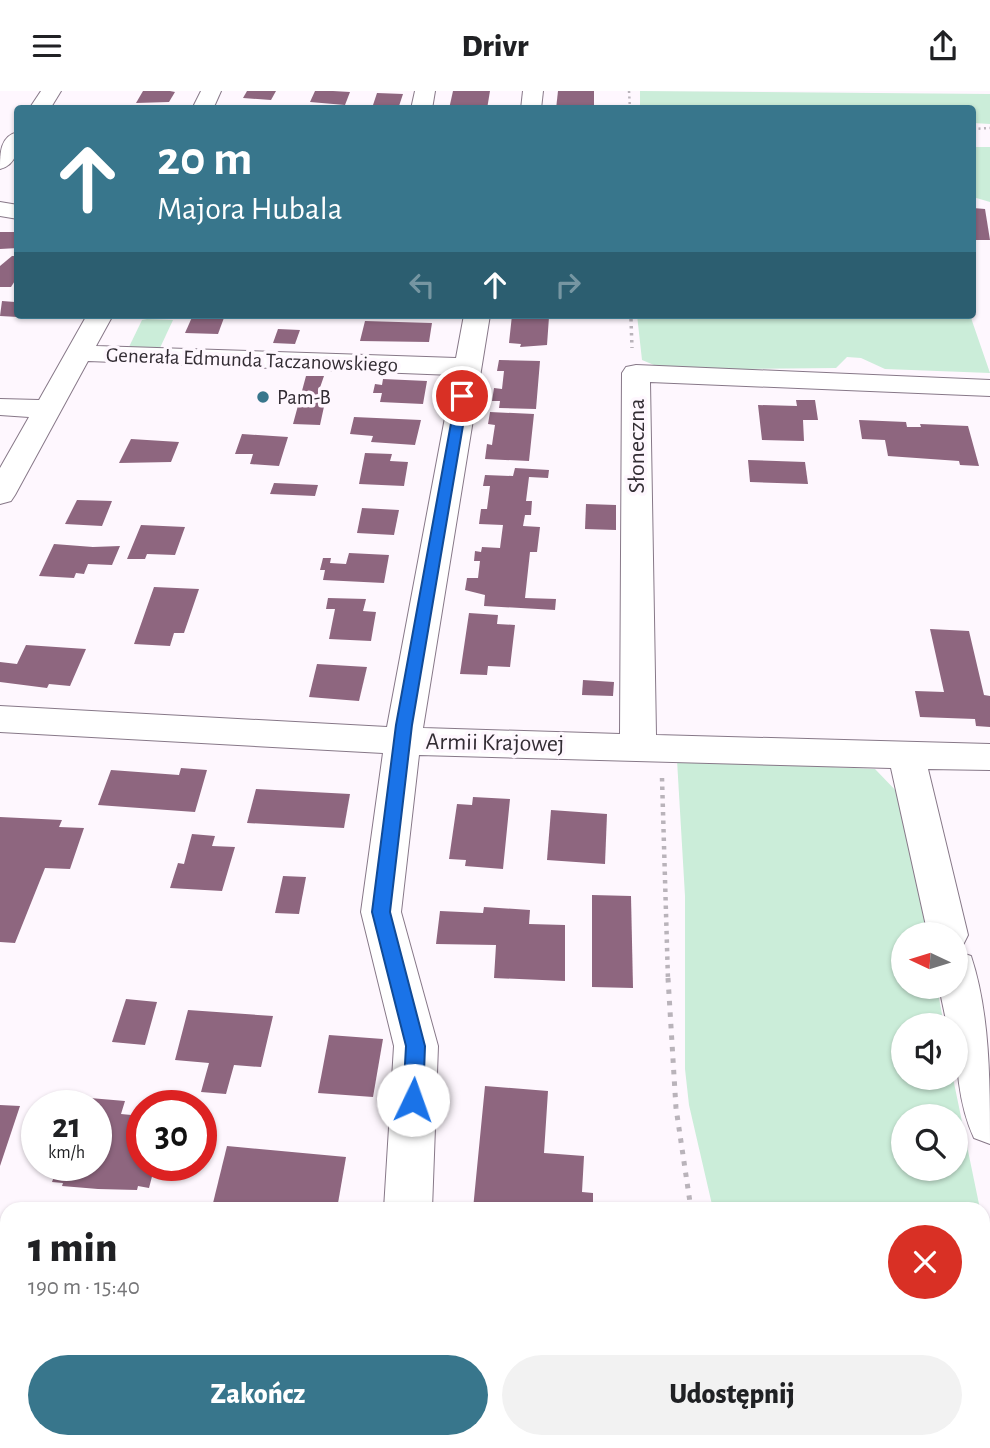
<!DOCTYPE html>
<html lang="pl">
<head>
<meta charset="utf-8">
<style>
	body { margin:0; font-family:"Alegreya Sans",sans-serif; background:#f2f2f2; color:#202124; height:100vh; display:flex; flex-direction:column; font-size:26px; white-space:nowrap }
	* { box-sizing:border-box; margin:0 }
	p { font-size:23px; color:#757577 }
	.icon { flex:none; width:38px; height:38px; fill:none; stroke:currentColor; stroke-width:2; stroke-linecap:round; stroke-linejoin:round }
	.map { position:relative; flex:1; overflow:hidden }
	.side { position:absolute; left:0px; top:1111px; width:990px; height:247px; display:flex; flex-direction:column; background:#fff; border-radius:21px 21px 0 0; box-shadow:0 2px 5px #0004 }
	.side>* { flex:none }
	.top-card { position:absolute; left:14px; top:14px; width:962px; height:214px; border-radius:7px; box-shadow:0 2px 5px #0004; background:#38768c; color:#fff; overflow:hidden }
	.needle { width:46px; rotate:274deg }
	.controls { position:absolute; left:891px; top:831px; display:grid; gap:14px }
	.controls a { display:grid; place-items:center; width:77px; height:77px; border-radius:50%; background:#fff; box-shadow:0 2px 5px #0004; font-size:35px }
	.speed { position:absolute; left:21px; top:999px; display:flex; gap:14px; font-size:35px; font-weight:700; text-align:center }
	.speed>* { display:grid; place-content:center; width:91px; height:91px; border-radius:50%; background:#fff; box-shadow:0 2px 5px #0004; line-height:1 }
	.speed small { font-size:18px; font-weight:400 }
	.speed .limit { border:10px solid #d22; background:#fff; color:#111 }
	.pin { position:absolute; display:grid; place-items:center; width:60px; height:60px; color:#fff; margin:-30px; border:4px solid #fff; border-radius:50%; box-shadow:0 2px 7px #0007 }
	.me { position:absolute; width:77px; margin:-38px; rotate:3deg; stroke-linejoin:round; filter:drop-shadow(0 0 5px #0008) }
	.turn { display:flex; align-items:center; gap:24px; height:147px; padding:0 28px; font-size:32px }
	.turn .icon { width:91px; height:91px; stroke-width:2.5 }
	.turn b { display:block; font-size:49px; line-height:60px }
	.lanes { display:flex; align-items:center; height:66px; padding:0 28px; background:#0003; justify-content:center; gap:35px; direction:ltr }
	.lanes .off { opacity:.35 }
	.round { display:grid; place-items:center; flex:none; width:74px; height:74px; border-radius:37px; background:#f2f2f2 }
	.summary { display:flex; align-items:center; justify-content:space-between; height:119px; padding:0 28px }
	h1 { font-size:42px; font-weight:800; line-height:52px }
	.button { display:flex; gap:14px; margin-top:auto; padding:14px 28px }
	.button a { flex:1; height:80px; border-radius:42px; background:#38768c; color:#fff; font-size:28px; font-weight:800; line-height:80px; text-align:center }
	.button a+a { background:#f2f2f2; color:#202124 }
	header { display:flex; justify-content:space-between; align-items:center; height:91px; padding:0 28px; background:#fff; font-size:32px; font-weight:800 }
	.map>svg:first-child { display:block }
	.green { fill:#cbedd9; fill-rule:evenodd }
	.building { fill:#8e667f }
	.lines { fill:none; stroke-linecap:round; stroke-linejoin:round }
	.minor-casing { stroke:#877888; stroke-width:2 }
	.path-far3 { stroke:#b9b3ba; stroke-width:2.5; stroke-dasharray:2 3.5; stroke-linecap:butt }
	.path-far2 { stroke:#b9b3ba; stroke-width:3.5; stroke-dasharray:2.5 4.5; stroke-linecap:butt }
	.path-far1 { stroke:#b9b3ba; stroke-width:4.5; stroke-dasharray:3.5 5; stroke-linecap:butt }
	.path { stroke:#b9b3ba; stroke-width:5; stroke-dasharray:4.5 7; stroke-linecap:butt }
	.minor { fill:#fff; fill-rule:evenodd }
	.route { fill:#1a73e8; stroke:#114b97; stroke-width:2 }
	.poi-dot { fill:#38768c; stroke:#fef7fe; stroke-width:2.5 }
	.labels { text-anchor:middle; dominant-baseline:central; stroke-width:7; stroke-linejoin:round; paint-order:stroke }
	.far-street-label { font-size:21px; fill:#332d34; stroke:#fef7fe }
	.far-poi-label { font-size:21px; fill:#332d34; stroke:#fef7fe; text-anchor:start }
	.street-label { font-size:24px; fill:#332d34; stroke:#fef7fe }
</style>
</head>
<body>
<header><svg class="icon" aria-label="menu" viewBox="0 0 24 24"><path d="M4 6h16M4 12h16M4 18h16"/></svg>Drivr<svg class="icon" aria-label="share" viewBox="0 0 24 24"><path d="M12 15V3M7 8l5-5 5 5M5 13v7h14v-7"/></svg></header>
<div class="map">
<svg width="990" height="1357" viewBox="0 0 990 1357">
	<rect width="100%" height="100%" fill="#fef7fe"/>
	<g class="green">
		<polygon points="640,0 990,3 990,33 973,32 973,18 640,17"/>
		<polygon points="973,56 990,56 990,111 973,106"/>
		<polygon points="637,224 970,224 990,282 885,278 861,267 847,266 836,277 666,279 642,269"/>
		<polygon points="147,228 173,229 159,259 128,258 142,229"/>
		<path d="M 677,669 L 875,678 L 901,705 L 927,843 L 903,844 L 903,896 L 937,896 L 944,934 L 903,934 L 903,987 L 953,987 L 980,1118 L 713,1118 L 689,1014 L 685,978 L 685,805 ZM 903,1026 L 956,1026 L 956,1078 L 903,1078 Z"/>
		<polygon points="984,1132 990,1163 990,1357 754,1357 754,1351 984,1351"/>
	</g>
	<g class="building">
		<polygon points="143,0 170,0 175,1 169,11 136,12"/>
		<polygon points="247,0 276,0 271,9 243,7"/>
		<polygon points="315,0 333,0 350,1 345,14 310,11"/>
		<polygon points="453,0 490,0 487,18 449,18"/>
		<polygon points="558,0 594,0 594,18 556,18"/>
		<polygon points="377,2 403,3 398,18 364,18 365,14 373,14"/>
		<polygon points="973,117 985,118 990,149 974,149"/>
		<polygon points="0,141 18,141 18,157 0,158"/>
		<polygon points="12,165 18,165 18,185 11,196 0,196 0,175"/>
		<polygon points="18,207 18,226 0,225 2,210 15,211"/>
		<polygon points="193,224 225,224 218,243 185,242"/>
		<polygon points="512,224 549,226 547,254 520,256 521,253 509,252"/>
		<polygon points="365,230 432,232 429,251 360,250"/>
		<polygon points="278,238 300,239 295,253 273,252"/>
		<polygon points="499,269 540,270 536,318 499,317 500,310 492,310 494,297 502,298 504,280 497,280"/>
		<polygon points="306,285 324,285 315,311 325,311 320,334 293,333"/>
		<polygon points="383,288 427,290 423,313 380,311 382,302 373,302 375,293 382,294"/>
		<polygon points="796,309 815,309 818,329 803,329 804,350 762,349 758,314 797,315"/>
		<polygon points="490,321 534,323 529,370 485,368 487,353 492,354 493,347 495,334 488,333"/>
		<polygon points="354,326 421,329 415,354 371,351 373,345 350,343"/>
		<polygon points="859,329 906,331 907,336 921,336 920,333 968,335 979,375 960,374 959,370 888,365 885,349 862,348"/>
		<polygon points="242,343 288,346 279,375 250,373 253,363 235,363"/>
		<polygon points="131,348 179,351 171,371 119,372"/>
		<polygon points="365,362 392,363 390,370 408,371 404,395 359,393"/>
		<polygon points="748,369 805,371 808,393 750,391"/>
		<polygon points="515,377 549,379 548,387 529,386 526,410 532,410 531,424 525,424 523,435 540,436 537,461 530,461 525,507 556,508 555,519 484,515 485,504 465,499 467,487 478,487 480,470 474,470 475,460 481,461 482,456 500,457 503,434 479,433 481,418 487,418 490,395 483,395 485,384 513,385"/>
		<polygon points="274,392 318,394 315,405 270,403"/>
		<polygon points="77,409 112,410 102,435 65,433"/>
		<polygon points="586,413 616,414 616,439 585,438"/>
		<polygon points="362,417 399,419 394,444 357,442"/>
		<polygon points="141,434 185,436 175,464 147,463 145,468 127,468"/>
		<polygon points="54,453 93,456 120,455 112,474 88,473 84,483 76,482 74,487 39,485"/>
		<polygon points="349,462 389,464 384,492 323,489 325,479 320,479 323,467 331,467 330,472 346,473"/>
		<polygon points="154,496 199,498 184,542 174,542 170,555 134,553"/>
		<polygon points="328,507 366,508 363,520 376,521 371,550 329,548 335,518 326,518"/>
		<polygon points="469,522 498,524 497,533 515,534 510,576 488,575 487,584 460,583"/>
		<polygon points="930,538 969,540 984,604 990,605 990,636 976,635 975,628 920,626 915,600 944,601"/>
		<polygon points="26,554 86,558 70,595 49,593 47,597 0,591 0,571 17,573"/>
		<polygon points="317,573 367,576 359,610 309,606"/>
		<polygon points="583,589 614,591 613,605 582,604"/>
		<polygon points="181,677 207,679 195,721 98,714 111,679 179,684"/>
		<polygon points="256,698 350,703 344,737 247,732"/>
		<polygon points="473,706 510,708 503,778 465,775 466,769 449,768 457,713 472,714"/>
		<polygon points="551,719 607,723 605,773 547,769"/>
		<polygon points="0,726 62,729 59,736 84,737 70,778 45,777 15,852 0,851"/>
		<polygon points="192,743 215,745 212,755 235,756 222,800 170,797 178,772 184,773"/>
		<polygon points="283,785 306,786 299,823 275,822"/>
		<polygon points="592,804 631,805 633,897 592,896"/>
		<polygon points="484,816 530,819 529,833 565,834 565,890 494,887 496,854 436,853 440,820 483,822"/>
		<polygon points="126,908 157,911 145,954 112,951"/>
		<polygon points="188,919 273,925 261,976 234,974 226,1003 201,1001 209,972 175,969"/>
		<polygon points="329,944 383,948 373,1006 318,1002"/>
		<polygon points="485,995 548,1000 544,1062 584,1065 582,1101 593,1102 593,1118 473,1118"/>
		<polygon points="90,1007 125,1010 121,1023 142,1025 142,1074 155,1074 149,1097 138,1095 137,1099 98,1098 62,1095 63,1092 52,1091 58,1074 96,1074 96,1015 88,1015"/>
		<polygon points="0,1014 20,1015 0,1075"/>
		<polygon points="227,1055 346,1066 337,1118 278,1118 213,1112"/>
		<polygon points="6,1335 7,1351 66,1351 64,1357 0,1357"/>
	</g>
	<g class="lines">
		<g class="minor-casing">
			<g id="minor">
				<polygon points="41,0 61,0 50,18 29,18"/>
				<polygon points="201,0 221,0 213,18 192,18"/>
				<polygon points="415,0 435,0 432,18 411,18"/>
				<polygon points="523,0 543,0 541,18 521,18"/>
				<path d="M 18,41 C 18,57 18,73 0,78 C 0,62 0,45 18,41 Z"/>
				<polygon points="0,111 18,114 18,128 0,125"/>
				<polygon points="87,224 113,224 96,255 456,267 464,224 490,224 423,637 620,643 622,282 626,276 636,274 990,289 990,305 650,291 656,644 990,653 990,679 928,678 968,844 962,856 956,858 956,844 928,844 891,677 419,664 401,821 438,955 432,1118 384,1118 394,955 361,821 383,662 0,641 0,615 387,636 453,284 88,270 15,404 11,410 0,413 0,377 29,326 0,324 0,308 39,309"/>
				<path d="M 956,860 L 971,865 C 990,922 990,991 990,1053 L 974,1047 C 958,1012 956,973 956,934 L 947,934 L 939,896 L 956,896 Z"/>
				<polygon points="0,1141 7,1142 7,1190 0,1189"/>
				<polygon points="358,1351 410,1351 410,1357 356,1357"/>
			</g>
		</g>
		<g class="path-far3">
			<polyline points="629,0 630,18"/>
			<polyline points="973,38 990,37"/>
			<polyline points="631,224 631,229"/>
		</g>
		<polyline class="path-far2" points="631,228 632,257"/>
		<polyline class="path-far1" points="662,687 668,889"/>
		<g class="path">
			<polyline points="668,887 676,1017 691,1118"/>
			<polyline points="720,1351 720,1357"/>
		</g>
		<use href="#minor" class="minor"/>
	</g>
	<polygon class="route" points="462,302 468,305 412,634 390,821 425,955 423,1009 420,1015 413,1018 406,1015 403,1009 406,955 372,821 396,634 456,305"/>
	<circle class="poi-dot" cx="263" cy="306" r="7"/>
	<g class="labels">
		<g class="far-street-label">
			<text transform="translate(252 269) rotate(2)">Generała Edmunda Taczanowskiego</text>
		</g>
		<g class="far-poi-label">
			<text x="277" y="306">Pam-B</text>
		</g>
		<g class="street-label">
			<text transform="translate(637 355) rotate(-90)">Słoneczna</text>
			<text transform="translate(495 652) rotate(1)">Armii Krajowej</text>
		</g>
	</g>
</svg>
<div class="controls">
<a><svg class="needle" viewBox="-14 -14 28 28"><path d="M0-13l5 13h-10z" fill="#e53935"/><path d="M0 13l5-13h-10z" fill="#757577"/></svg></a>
<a><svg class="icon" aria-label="sound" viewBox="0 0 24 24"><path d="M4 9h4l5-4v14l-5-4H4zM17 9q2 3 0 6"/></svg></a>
<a><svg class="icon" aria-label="search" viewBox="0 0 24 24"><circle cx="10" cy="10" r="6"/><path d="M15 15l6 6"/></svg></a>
</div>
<div class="speed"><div>21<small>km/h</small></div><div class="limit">30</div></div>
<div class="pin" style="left:462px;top:305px;background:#d93025"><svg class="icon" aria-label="arrive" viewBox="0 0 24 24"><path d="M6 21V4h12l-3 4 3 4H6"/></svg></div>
<svg class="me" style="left:413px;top:1009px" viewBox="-20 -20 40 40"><circle r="19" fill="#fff"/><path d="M0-13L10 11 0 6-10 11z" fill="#1a73e8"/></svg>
<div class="top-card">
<div class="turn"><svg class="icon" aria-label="ahead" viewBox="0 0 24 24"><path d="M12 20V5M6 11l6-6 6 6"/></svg><div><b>20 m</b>Majora Hubala</div></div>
<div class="lanes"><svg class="icon off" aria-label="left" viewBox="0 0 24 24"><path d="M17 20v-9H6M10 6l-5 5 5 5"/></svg><svg class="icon" aria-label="ahead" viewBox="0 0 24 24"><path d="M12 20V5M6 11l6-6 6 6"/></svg><svg class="icon off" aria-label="right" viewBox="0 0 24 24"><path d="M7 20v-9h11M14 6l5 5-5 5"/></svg></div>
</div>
<section class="side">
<div class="summary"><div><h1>1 min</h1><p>190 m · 15:40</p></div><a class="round" style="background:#d93025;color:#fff"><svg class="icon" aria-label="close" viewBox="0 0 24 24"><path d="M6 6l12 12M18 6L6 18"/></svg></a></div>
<div class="button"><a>Zakończ</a><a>Udostępnij</a></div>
</section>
</div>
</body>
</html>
